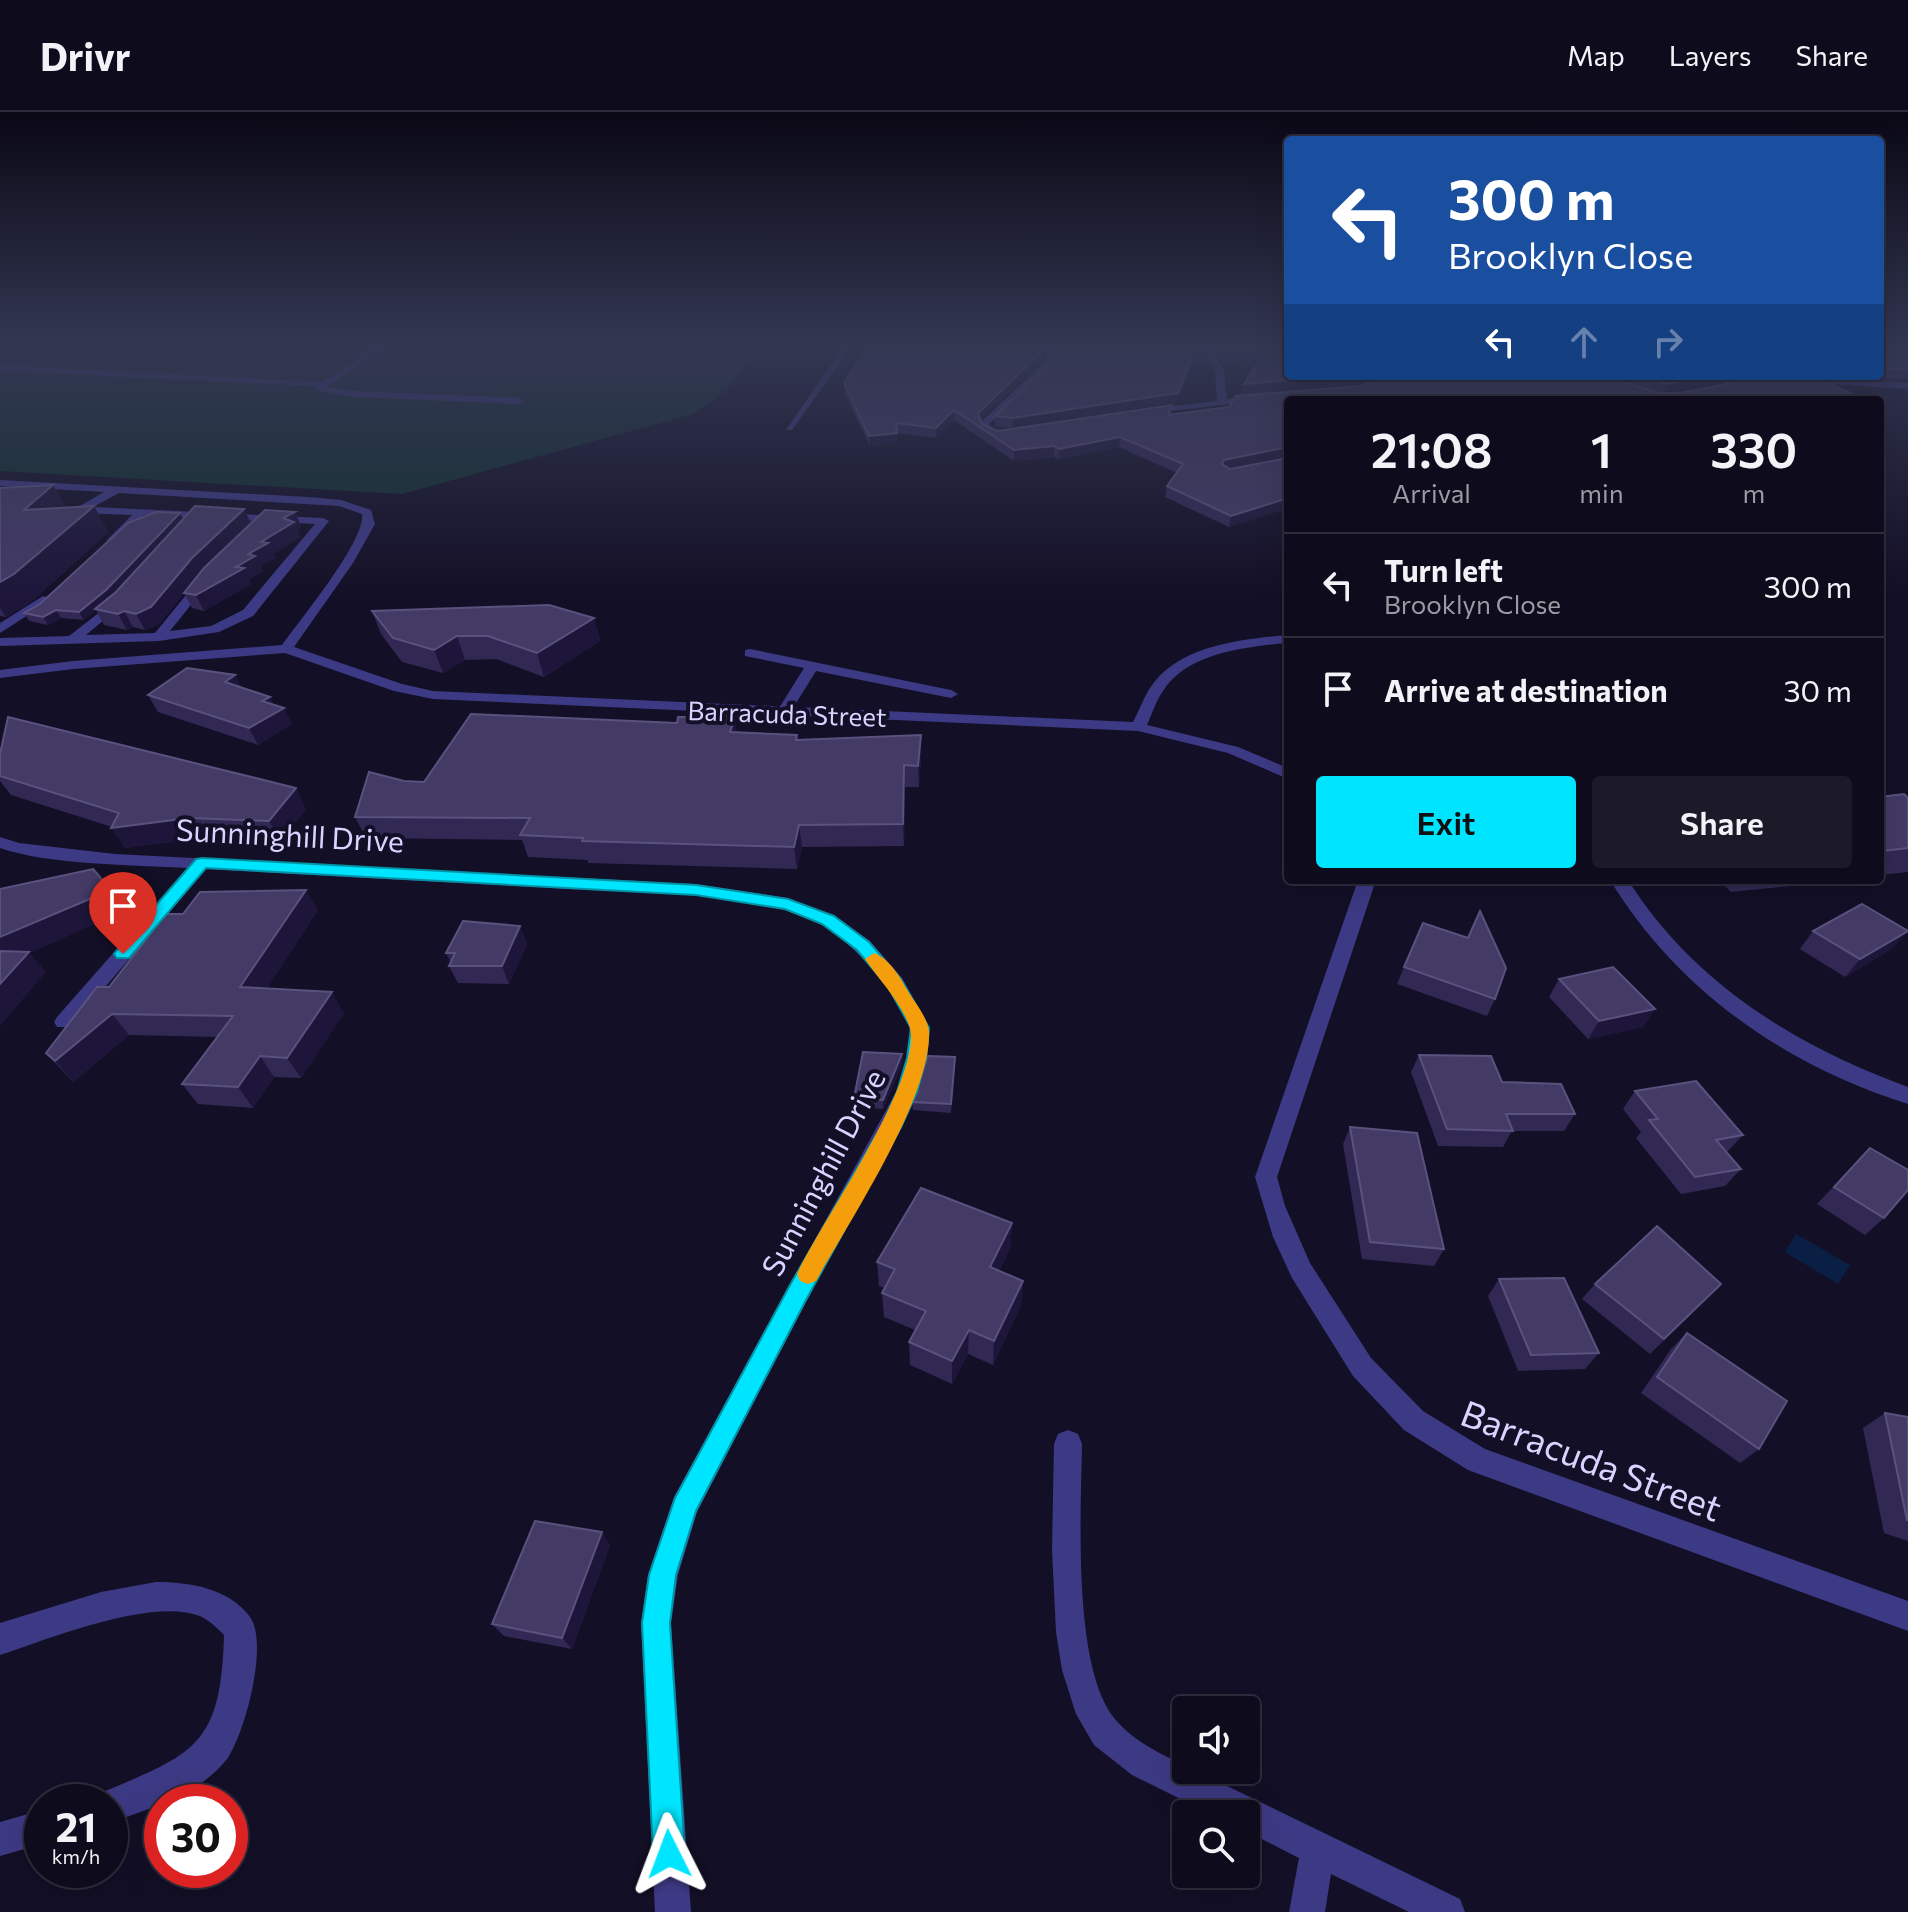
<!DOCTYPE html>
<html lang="en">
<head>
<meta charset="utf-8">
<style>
	body { margin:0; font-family:Commissioner,sans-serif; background:#1c1929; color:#f1f3f6; height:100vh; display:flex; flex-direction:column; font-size:30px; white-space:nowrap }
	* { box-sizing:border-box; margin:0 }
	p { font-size:26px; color:#9b9ba3 }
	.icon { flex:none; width:44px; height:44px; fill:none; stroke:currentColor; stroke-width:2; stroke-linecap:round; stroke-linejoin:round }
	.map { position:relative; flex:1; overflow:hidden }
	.panel { position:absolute; left:1284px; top:284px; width:600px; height:488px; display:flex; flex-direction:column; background:#0e0b1c; border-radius:8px; box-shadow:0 8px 32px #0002,0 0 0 2px #2e2b3b }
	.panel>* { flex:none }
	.hud { position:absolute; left:1284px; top:24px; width:600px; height:244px; border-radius:8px; box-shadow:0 8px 32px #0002,0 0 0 2px #2e2b3b; background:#1a4fa0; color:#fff; overflow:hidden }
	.buttons { position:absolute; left:1172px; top:1584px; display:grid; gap:16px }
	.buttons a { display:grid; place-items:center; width:88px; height:88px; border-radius:8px; background:#0e0b1c; box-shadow:0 8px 32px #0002,0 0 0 2px #2e2b3b; font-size:40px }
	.speed { position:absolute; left:24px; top:1672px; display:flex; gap:16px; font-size:40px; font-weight:700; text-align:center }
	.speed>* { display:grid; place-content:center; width:104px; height:104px; border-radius:50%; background:#0e0b1c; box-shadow:0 8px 32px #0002,0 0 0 2px #2e2b3b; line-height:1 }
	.speed small { font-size:20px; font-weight:400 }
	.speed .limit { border:12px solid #d22; background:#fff; color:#111 }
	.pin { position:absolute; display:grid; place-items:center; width:68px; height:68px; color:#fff; margin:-82px -34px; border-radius:50% 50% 50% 0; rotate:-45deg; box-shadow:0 0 8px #0007 }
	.pin .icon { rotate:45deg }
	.me { position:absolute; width:88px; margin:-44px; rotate:357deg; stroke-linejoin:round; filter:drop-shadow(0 0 6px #0008) }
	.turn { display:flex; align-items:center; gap:28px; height:168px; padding:0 32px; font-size:36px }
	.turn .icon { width:104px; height:104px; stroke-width:2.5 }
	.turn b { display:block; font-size:56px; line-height:68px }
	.lanes { display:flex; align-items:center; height:76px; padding:0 32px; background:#0003; justify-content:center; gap:40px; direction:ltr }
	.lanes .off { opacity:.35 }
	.eta { display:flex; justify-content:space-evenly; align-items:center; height:136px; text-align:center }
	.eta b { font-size:48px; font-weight:600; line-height:56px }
	.primary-button { display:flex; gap:16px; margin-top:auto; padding:16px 32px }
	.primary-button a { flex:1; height:92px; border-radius:8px; background:#00e5ff; color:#111; font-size:32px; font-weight:600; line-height:92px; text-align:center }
	.primary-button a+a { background:#1c1929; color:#f1f3f6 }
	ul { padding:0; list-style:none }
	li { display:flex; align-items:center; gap:24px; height:104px; padding:0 32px; border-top:2px solid #2e2b3b }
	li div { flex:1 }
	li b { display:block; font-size:30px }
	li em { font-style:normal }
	header { display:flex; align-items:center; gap:48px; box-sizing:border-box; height:112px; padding:0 40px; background:#0e0b1c; border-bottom:2px solid #2e2b3b }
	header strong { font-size:38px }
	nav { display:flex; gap:44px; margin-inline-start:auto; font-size:28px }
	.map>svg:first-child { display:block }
	.green { fill:#12302f }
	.water { fill:#0a1f44 }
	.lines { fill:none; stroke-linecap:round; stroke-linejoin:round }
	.lane { fill:#3d3a85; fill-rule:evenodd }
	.street { fill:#3d3a85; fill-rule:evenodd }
	.wall { fill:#312854 }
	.shaded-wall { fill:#1d163a }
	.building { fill:#433a66; stroke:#5a527e; stroke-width:2 }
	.route { fill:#00e5ff; stroke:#0095a6; stroke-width:2 }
	.slow { fill:#f59e0b }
	.labels { text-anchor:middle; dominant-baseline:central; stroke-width:8; stroke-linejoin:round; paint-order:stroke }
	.far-street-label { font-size:26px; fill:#d9d4ff; stroke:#130f26 }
	.street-label { font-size:30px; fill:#d9d4ff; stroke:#130f26 }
	.near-street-label { font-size:36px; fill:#d9d4ff; stroke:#130f26 }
</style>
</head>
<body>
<header>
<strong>Drivr</strong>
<nav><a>Map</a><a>Layers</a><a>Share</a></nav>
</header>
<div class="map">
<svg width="1908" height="1800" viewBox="0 0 1908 1800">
	<rect width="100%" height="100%" fill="#130f26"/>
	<polygon class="green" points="0,234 758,234 728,277 693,302 402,382 0,359"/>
	<polygon class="water" points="1796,1122 1850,1153 1838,1172 1785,1140"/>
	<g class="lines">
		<g class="lane">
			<polygon points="377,234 387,234 327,275 354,279 520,286 525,289 520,292 354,285 316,278 316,274 0,259 0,253 322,270"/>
			<polygon points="750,537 951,578 958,582 951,586 816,559 788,604 783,605 776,601 804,556 745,544 745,538"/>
		</g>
		<g class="street">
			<polygon points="844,234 852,234 792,318 786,318"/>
			<polygon points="1049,234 1057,234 1052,253 989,312 994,319 1009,323 1004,326 988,323 979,312 1045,250"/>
			<polygon points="1201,234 1209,234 1224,259 1227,287 1261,283 1264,288 1143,302 1146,297 1217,289 1215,259"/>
			<polygon points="1800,265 1908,271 1908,277 1797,270"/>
			<path d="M 0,368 L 308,385 L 341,388 L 371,398 L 375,412 L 353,451 L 294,535 L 402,572 L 433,579 L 1133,610 C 1139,599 1143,587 1150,576 C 1178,533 1242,527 1288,523 L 1288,531 C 1247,535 1188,540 1163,579 C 1156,589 1152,602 1147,613 L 1238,635 L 1288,656 L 1288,667 L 1228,641 L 1138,619 L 433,587 L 394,579 L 285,541 L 73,557 L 0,566 L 0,558 L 73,549 L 282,533 C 299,509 366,428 362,402 L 339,394 L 119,381 L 93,395 L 323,406 L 329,409 L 253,504 L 219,520 L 159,529 L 0,534 L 0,526 L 69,524 L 119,485 L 123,486 L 123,492 L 86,523 L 155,521 L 200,466 L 204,465 L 210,469 L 170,519 L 211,514 L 243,498 L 315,412 L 144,403 L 113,431 L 107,428 L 132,403 L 79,401 L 73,398 L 104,380 L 0,374 Z"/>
			<polygon points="43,484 53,487 0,521 0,511"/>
			<path d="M 0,725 L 19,731 L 115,742 L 696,772 L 788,786 L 834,804 L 870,829 L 902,866 L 930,916 L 927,946 L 918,980 L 902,1015 L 807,1188 L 697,1400 L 678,1463 L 671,1511 L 691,1800 L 655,1800 L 641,1511 L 648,1463 L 674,1385 L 896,980 C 902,962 914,934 909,915 C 901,882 849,827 820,812 C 756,779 641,781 569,777 C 448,770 327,764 206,757 L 71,915 L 57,915 L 54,910 L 57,905 L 188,756 C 134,753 49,753 0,736 Z"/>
			<polygon points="1358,768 1376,768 1277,1065 1285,1094 1310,1151 1371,1246 1423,1299 1485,1337 1908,1489 1908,1519 1468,1358 1404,1318 1353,1264 1292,1166 1273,1125 1255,1065"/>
			<path d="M 1610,768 L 1628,768 C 1693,871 1796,934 1908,975 L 1908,992 C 1785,953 1678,879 1610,768 Z"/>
			<path d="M 1068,1318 L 1078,1322 L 1082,1332 C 1081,1399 1072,1555 1115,1607 C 1133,1629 1161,1642 1186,1654 L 1186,1658 L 1194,1658 L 1460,1787 L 1465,1800 L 1409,1800 L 1331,1762 L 1325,1800 L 1289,1800 L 1299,1746 L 1246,1719 L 1246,1702 L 1211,1702 L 1132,1663 L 1094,1633 L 1076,1602 L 1062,1558 L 1056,1520 L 1052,1438 L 1054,1332 L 1058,1322 Z"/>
			<path d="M 156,1470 C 189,1470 229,1476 250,1505 C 269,1531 245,1622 227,1647 C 199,1683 150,1696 110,1711 L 110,1690 L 95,1690 L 98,1682 C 194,1642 221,1635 224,1523 C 217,1516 209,1508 200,1504 C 152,1485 48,1527 0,1543 L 0,1511 L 101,1480 Z"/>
			<polygon points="42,1698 42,1732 0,1744 0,1710"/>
		</g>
	</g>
	<g class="wall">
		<polygon points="868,234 1048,234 1042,248 981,308 982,312 998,319 1172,293 1171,302 1229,295 1236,284 1359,274 1381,268 1385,264 1605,264 1658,281 1661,281 1605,264 1749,264 1667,281 1681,281 1765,264 1779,264 1816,266 1853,282 1849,288 1288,288 1288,346 1235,356 1288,346 1288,396 1229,415 1165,385 1167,374 1177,361 1119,335 1058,347 1054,345 1014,349 954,308 936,326 897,321 897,332 870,334 844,281 844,271"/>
		<polygon points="1212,234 1288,234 1288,264 1376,264 1370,268 1356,272 1242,282 1244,272 1260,248 1221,249"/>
		<polygon points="1880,234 1908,234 1908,267 1839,264 1880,264"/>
		<polygon points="1207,240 1206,249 1193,250 1176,290 1012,316 995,314 995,304 1055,246"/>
		<polygon points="53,373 66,396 94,394 108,420 31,490 6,505 0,504 0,376"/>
		<polygon points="244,397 251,411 295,400 301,414 297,417 300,425 273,442 275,446 260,454 263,459 249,467 251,472 204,499 192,496 184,481 160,511 145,518 133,515 127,518 104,513 96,498 84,508 61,506 48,513 29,509 24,501 40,492 180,401 183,408"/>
		<polygon points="372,499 594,506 600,529 544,565 496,547 465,548 443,561 402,550 381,522"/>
		<polygon points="235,563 241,575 292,612 258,633 158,600 148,583"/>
		<polygon points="727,602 727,605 737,621 798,628 921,623 921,645 919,675 905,675 904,734 802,735 797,757 588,751 588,748 528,745 522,728 366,726 355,705 404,669 424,670 677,611 691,605"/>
		<polygon points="0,642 306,697 280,729 201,726 125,736 112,715 11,683 0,669"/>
		<polygon points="1880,685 1908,686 1908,760 1880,763"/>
		<polygon points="1719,768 1794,768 1790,774 1731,780"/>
		<polygon points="318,798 267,876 344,901 301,966 274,965 253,996 198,992 182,972 217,925 129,923 73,970 46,941 109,875"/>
		<polygon points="520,814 527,832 509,872 458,871 449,854 451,851 446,841"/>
		<polygon points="1813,819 1893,836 1845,865 1800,837"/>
		<polygon points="1404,855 1495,887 1487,904 1397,872"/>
		<polygon points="1559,867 1655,897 1643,915 1588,927 1549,885"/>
		<polygon points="902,942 903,951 883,997 855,995 854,986"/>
		<polygon points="1419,943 1502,970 1575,1002 1564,1019 1512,1019 1503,1035 1438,1034 1411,960"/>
		<polygon points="955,945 951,1001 913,998 912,990"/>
		<polygon points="1635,979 1743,1023 1727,1040 1741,1057 1725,1074 1681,1082 1636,1026 1641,1020 1623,997"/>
		<polygon points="1350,1015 1444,1137 1434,1154 1362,1147 1343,1032"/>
		<polygon points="1870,1036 1884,1106 1865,1123 1817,1092"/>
		<polygon points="1012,1111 1010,1137 999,1159 1023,1169 1021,1193 993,1253 968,1242 952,1272 910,1253 909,1230 915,1218 884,1205 882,1181 884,1176 879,1174 877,1150"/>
		<polygon points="1499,1167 1599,1241 1585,1257 1518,1259 1488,1184"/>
		<polygon points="1595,1172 1721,1172 1650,1242 1582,1187"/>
		<polygon points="1687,1221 1759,1337 1740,1351 1641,1281 1671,1237"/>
		<polygon points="1885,1301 1908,1305 1908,1429 1884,1421 1863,1316"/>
		<polygon points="610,1433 572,1537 504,1524 492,1512"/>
	</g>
	<g class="shaded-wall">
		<polygon points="1045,234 1048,234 1042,248 978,311 978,301"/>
		<polygon points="1194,240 1193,250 1176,290 1012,316 1013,306"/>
		<polygon points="1340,264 1376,264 1370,268 1356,272 1242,282 1244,272"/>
		<polygon points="1707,264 1749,264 1663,282 1667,272"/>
		<polygon points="1853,282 1849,288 1832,288"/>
		<polygon points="1614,284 1612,288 1590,288"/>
		<polygon points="954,298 954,308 936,326 936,316"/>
		<polygon points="897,321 897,332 870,334 869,324"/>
		<polygon points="1120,325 1119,335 1058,347 1059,337"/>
		<polygon points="1054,334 1054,345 1014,349 1014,338"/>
		<polygon points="1288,335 1287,345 1222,359 1222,352 1224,348"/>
		<polygon points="53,373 67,398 24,398"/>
		<polygon points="1288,386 1288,396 1229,415 1231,404"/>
		<polygon points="94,394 108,420 31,490 6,505 0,496 0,470"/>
		<polygon points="244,397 251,412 200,461 160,511 145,518 136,502 192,446"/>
		<polygon points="295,400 301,414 297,417 300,425 273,442 275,446 260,454 263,459 249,467 251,472 204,499 196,483 236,455 283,406"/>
		<polygon points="180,401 183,409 111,486 95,497 96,498 84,508 79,500"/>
		<polygon points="56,498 61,506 48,513 43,505"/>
		<polygon points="124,499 133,515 127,518 118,502"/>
		<polygon points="594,506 600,529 544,565 537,541"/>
		<polygon points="457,524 465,548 443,561 434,538"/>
		<polygon points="235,563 244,580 225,570"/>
		<polygon points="270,585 277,599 284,596 292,612 258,633 249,616 262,589"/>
		<polygon points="735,606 738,627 730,620"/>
		<polygon points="921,623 921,645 919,675 918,654"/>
		<polygon points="904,653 905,675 904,734 903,712"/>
		<polygon points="296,676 306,697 280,729 269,709"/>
		<polygon points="189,706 201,726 125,736 111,716"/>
		<polygon points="799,713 802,735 797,757 794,735"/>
		<polygon points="111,778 125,799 30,841 46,860 0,914 0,825"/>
		<polygon points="306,778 318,798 254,896 240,875"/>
		<polygon points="520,814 527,832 509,872 502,854"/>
		<polygon points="1908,819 1893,836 1845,865 1860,847"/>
		<polygon points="332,880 344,901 301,966 287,946"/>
		<polygon points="1655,897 1643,915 1588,927 1599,909"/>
		<polygon points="112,902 129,923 73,970 55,949"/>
		<polygon points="902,942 903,951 883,997 883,988"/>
		<polygon points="260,944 274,965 253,996 238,975"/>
		<polygon points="1012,1111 1010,1137 989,1180 990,1155"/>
		<polygon points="1023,1169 1021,1193 993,1253 994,1229"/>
		<polygon points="969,1218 968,1242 952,1272 952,1249"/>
		<polygon points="602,1420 610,1433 572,1537 562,1526"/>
	</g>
	<g class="building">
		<polygon points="868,234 1045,234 1043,239 978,301 982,312 998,319 1172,293 1168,303 1229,295 1236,284 1359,274 1381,268 1385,264 1605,264 1658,281 1681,281 1765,264 1779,264 1816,266 1853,282 1832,288 1625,288 1614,284 1590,288 1288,288 1288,335 1224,348 1222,352 1230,357 1288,346 1288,386 1231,404 1167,374 1183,352 1120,325 1059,337 1054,334 1014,338 954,298 936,316 896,311 897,321 869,324 844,271"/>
		<polygon points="1057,234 1204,234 1207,240 1194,240 1178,281 1013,306 995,304 1055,246"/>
		<polygon points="1219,234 1288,234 1288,264 1340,264 1244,272 1266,239 1223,240"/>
		<polygon points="1880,234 1908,234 1908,257 1880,256"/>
		<polygon points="1640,264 1707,264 1667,272"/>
		<polygon points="53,373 24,398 94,394 14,462 0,470 0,376"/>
		<polygon points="195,394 244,397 192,446 151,495 136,502 124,499 118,502 95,497 116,480"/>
		<polygon points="265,398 295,400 283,406 294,410 261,430 268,431 248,442 255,444 236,455 244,456 196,483 184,481 204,456"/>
		<polygon points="156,400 180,401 106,478 79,500 56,498 43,505 24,501 40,492 128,411"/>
		<polygon points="549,493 594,506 537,541 488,524 457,524 434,538 393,526 372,499"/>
		<polygon points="187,556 235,563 225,570 270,585 262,589 284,596 249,616 148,583"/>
		<polygon points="471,602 677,611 678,605 691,605 693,602 727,602 726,605 735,606 730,620 797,623 796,628 921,623 918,654 904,653 903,712 799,713 794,735 582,729 583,726 520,723 530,706 355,705 369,660 404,669 424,670"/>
		<polygon points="8,605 296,676 269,709 189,706 111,716 119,701 0,664 0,642"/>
		<polygon points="1904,682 1908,686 1908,736 1883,739 1880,736 1880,685"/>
		<polygon points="93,757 111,778 0,825 0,777"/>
		<polygon points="306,778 240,875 332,880 287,946 260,944 238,975 182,972 233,904 112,902 55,949 46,941 97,875 109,875 166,802 183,802 200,780"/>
		<polygon points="1862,792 1908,819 1860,847 1813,819"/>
		<polygon points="1480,799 1506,856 1495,887 1404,855 1423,811 1468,826"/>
		<polygon points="463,809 520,814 502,854 449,854 455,841 446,841"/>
		<polygon points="0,839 29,840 0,872"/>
		<polygon points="1613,855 1655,897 1599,909 1559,867"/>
		<polygon points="863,940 902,942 883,988 854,986"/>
		<polygon points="1419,943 1491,944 1502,970 1561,972 1575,1002 1506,1002 1513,1019 1447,1017"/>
		<polygon points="928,944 955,945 951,992 912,990"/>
		<polygon points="1696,969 1743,1023 1716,1028 1741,1057 1695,1065 1649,1008 1658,1007 1635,979"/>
		<polygon points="1350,1015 1417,1021 1444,1137 1370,1130"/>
		<polygon points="1870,1036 1908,1058 1908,1078 1884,1106 1834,1075"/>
		<polygon points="921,1076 1012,1111 990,1155 1023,1169 994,1229 969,1218 952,1249 909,1230 926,1199 882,1181 895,1157 877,1150"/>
		<polygon points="1657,1114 1721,1172 1664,1227 1595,1172"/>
		<polygon points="1564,1166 1599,1241 1531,1243 1499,1167"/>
		<polygon points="1687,1221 1787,1289 1759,1337 1657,1265"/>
		<polygon points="1885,1301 1908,1305 1908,1408 1907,1408"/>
		<polygon points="535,1409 602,1420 562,1526 492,1512"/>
	</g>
	<linearGradient id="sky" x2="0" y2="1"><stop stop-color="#0a0815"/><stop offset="0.48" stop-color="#333752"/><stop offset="1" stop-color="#333752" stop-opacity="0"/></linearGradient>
	<rect width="1908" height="486" fill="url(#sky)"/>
	<polygon class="route" points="202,746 696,773 788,787 834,804 869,830 901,867 929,916 926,946 917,980 901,1015 806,1188 696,1399 676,1463 670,1511 685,1742 680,1753 669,1758 658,1753 653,1742 642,1511 649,1463 675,1386 790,1173 882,1013 897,980 907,946 911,916 888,875 857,838 822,812 785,797 696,783 206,756 129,846 117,846 114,842 117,838 196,747"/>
	<path class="slow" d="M 874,841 C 887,845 900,864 906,876 C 913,888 928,906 929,919 C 932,985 849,1110 816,1169 L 808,1172 L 800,1169 L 797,1162 C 819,1113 927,961 909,913 C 899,888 880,869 865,847 Z"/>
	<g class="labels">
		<g class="far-street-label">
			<text transform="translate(787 601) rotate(2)">Barracuda Street</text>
		</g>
		<g class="street-label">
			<text transform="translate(290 722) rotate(3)">Sunninghill Drive</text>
			<text transform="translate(822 1060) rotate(-62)">Sunninghill Drive</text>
		</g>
		<g class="near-street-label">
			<text transform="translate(1592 1347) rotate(21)">Barracuda Street</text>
		</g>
	</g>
</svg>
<div class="buttons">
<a><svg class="icon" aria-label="sound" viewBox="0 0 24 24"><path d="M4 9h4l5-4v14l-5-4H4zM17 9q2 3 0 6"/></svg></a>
<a><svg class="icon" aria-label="search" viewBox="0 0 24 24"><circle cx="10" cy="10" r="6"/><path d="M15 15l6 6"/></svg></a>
</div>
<div class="speed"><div>21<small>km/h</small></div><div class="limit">30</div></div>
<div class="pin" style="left:123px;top:842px;background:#d93025"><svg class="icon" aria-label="arrive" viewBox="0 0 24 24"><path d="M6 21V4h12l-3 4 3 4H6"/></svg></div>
<svg class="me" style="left:669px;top:1742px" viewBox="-20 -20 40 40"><path d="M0-17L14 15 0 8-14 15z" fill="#00e5ff" stroke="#fff" stroke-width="4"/></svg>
<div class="hud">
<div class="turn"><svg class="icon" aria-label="left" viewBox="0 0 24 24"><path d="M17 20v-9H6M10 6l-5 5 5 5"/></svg><div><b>300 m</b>Brooklyn Close</div></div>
<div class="lanes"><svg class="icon" aria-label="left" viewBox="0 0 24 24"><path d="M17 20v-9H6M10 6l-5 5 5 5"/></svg><svg class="icon off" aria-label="ahead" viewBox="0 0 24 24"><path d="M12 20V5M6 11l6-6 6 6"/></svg><svg class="icon off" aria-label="right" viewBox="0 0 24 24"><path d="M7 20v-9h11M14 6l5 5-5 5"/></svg></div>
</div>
<section class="panel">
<div class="eta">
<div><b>21:08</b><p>Arrival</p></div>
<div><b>1</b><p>min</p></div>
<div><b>330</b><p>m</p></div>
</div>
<ul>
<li><svg class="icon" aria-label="left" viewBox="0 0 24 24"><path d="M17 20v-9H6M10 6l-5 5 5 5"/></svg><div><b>Turn left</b><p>Brooklyn Close</p></div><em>300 m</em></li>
<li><svg class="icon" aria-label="arrive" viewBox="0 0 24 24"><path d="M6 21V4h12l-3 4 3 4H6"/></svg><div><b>Arrive at destination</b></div><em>30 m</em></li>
</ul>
<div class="primary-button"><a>Exit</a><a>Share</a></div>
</section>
</div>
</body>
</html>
